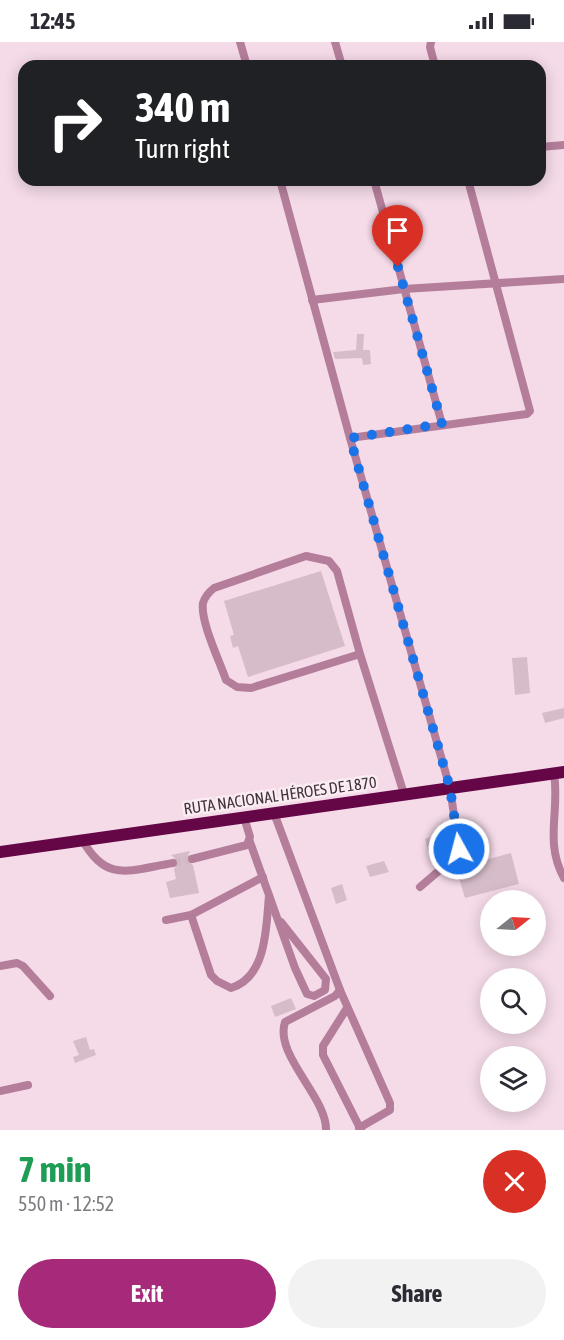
<!DOCTYPE html>
<html lang="en">
<head>
<meta charset="utf-8">
<style>
	body { margin:0; font-family:"Asap Condensed",sans-serif; background:#f2f2f3; color:#2b2b33; height:100vh; display:flex; flex-direction:column; font-size:22px; white-space:nowrap }
	* { box-sizing:border-box; margin:0 }
	p { font-size:20px; color:#7c7c81 }
	.icon { flex:none; width:33px; height:33px; fill:none; stroke:currentColor; stroke-width:2; stroke-linecap:round; stroke-linejoin:round }
	.map { position:relative; height:1088px; overflow:hidden }
	.side { display:flex; flex-direction:column; background:#fff; flex:1 }
	.side>* { flex:none }
	.banner { position:absolute; left:18px; top:18px; width:528px; height:126px; border-radius:18px; box-shadow:0 3px 15px #0003; background:#202124; color:#fff; overflow:hidden }
	.needle { width:39px; rotate:72deg }
	.controls { position:absolute; left:480px; top:848px; display:grid; gap:12px }
	.controls a { display:grid; place-items:center; width:66px; height:66px; border-radius:50%; background:#fff; box-shadow:0 3px 15px #0003; font-size:30px }
	.pin { position:absolute; display:grid; place-items:center; width:51px; height:51px; color:#fff; margin:-62px -26px; border-radius:50% 50% 50% 0; rotate:-45deg; box-shadow:0 0 6px #0007 }
	.pin .icon { rotate:45deg }
	.me { position:absolute; width:66px; margin:-33px; rotate:353deg; stroke-linejoin:round; filter:drop-shadow(0 0 4px #0008) }
	.turn { display:flex; align-items:center; gap:21px; height:126px; padding:0 18px; font-size:27px }
	.turn .icon { width:78px; height:78px; stroke-width:2.5 }
	.turn b { display:block; font-size:42px; line-height:51px }
	.round { display:grid; place-items:center; flex:none; width:63px; height:63px; border-radius:32px; background:#f2f2f3 }
	.summary { display:flex; align-items:center; justify-content:space-between; height:102px; padding:0 18px }
	h1 { font-size:36px; font-weight:700; line-height:45px; color:#1e9e55 }
	.cta { display:flex; gap:12px; margin-top:auto; padding:12px 18px }
	.cta a { flex:1; height:69px; border-radius:36px; background:#a7297a; color:#fff; font-size:24px; font-weight:700; line-height:69px; text-align:center }
	.cta a+a { background:#f2f2f3; color:#2b2b33 }
	.status { display:flex; justify-content:space-between; align-items:center; height:42px; padding:0 30px; background:#fff; direction:ltr }
	.status svg { height:16px; fill:currentColor }
	.map>svg:first-child { display:block }
	.building { fill:#d6bcc9 }
	.lines { fill:none; stroke-linecap:round; stroke-linejoin:round }
	.minor-tunnel { stroke:#d0b9c5; stroke-width:8; stroke-dasharray:8 4; stroke-linecap:butt }
	.minor { stroke:#b47e9b; stroke-width:8 }
	.highway { stroke:#650747; stroke-width:12 }
	.route { stroke:#1a73e8; stroke-width:10; stroke-dasharray:0 18 }
	.labels { text-anchor:middle; dominant-baseline:central; stroke-width:5; stroke-linejoin:round; paint-order:stroke }
	.street-label { font-size:16px; fill:#3e3339; stroke:#fbebf3 }
</style>
</head>
<body>
<div class="status"><b>12:45</b><svg viewBox="0 0 49 12"><path d="M0 12V9h3v3zM5 12V6h3v6zM10 12V3h3v9zM15 12V0h3v12zM26 1h20v11H26zM47 4h2v5h-2z"/></svg></div>
<div class="map">
<svg width="564" height="1088" viewBox="0 0 564 1088">
	<rect width="100%" height="100%" fill="#f5dae8"/>
	<g class="building">
		<polygon points="357,292 364,292 363,308 370,308 371,322 363,323 362,316 335,317 333,310 356,308"/>
		<polygon points="321,529 345,604 248,635 238,604 233,606 230,594 234,593 224,559"/>
		<polygon points="527,615 530,651 515,653 512,616"/>
		<polygon points="564,666 564,676 545,681 542,671"/>
		<polygon points="436,793 437,797 450,793 452,802 429,811 425,797"/>
		<polygon points="190,809 186,818 193,823 199,851 170,856 166,840 176,837 174,827 179,820 171,813"/>
		<polygon points="511,811 519,842 465,856 456,826"/>
		<polygon points="384,819 389,830 370,835 366,824"/>
		<polygon points="342,842 347,858 336,862 331,846"/>
		<polygon points="291,956 296,967 275,975 271,964"/>
		<polygon points="86,995 90,1008 94,1007 96,1013 75,1021 73,1015 79,1013 73,999"/>
	</g>
	<g class="lines">
		<polyline class="minor-tunnel" points="173,821 192,817"/>
		<g class="minor">
			<polyline points="240,0 247,24"/>
			<polyline points="335,0 342,24"/>
			<polyline points="431,0 430,5 435,24"/>
			<polyline points="540,105 564,103"/>
			<polyline points="280,138 350,396 450,746 459,807 448,821 420,845"/>
			<polyline points="374,138 442,382"/>
			<polyline points="312,258 404,247 564,237"/>
			<polyline points="350,396 527,372 530,369 468,138"/>
			<path d="M 360,612 L 251,646 L 237,645 L 226,638 C 220,620 200,579 203,561 C 205,554 209,550 214,546 L 306,514 L 329,519 L 337,529 L 360,612 L 404,752"/>
			<path d="M 554,732 C 560,770 544,800 564,836"/>
			<polyline points="274,771 340,948 390,1061 390,1068 359,1086"/>
			<path d="M 82,797 C 106,842 130,828 173,821"/>
			<polyline points="250,800 295,926 307,952 314,954 325,948 326,937 281,880"/>
			<polyline points="192,817 247,803 250,795 244,775"/>
			<path d="M 191,873 L 211,933 L 217,939 L 231,946 C 267,935 266,885 269,854"/>
			<polyline points="166,878 191,873 263,835"/>
			<polyline points="0,924 17,921 23,924 50,954"/>
			<polyline points="347,966 323,1004 323,1013 361,1088"/>
			<polyline points="0,1049 28,1043"/>
			<path d="M 326,1088 C 327,1055 274,1013 285,980 L 335,954 L 340,948"/>
		</g>
		<polyline class="highway" points="0,810 564,730"/>
	</g>
	<g class="lines">
		<polyline class="route" points="398,225 442,382 350,396 450,746 459,807"/>
	</g>
	<g class="labels">
		<g class="street-label">
			<text transform="translate(280 753) rotate(-8)">RUTA NACIONAL HÉROES DE 1870</text>
		</g>
	</g>
</svg>
<div class="controls">
<a><svg class="needle" viewBox="-14 -14 28 28"><path d="M0-13l5 13h-10z" fill="#e53935"/><path d="M0 13l5-13h-10z" fill="#7c7c81"/></svg></a>
<a><svg class="icon" aria-label="search" viewBox="0 0 24 24"><circle cx="10" cy="10" r="6"/><path d="M15 15l6 6"/></svg></a>
<a><svg class="icon" aria-label="layers" viewBox="0 0 24 24"><path d="M12 4l9 5-9 5-9-5zM3 14l9 5 9-5"/></svg></a>
</div>
<div class="pin" style="left:398px;top:225px;background:#d93025"><svg class="icon" aria-label="arrive" viewBox="0 0 24 24"><path d="M6 21V4h12l-3 4 3 4H6"/></svg></div>
<svg class="me" style="left:459px;top:807px" viewBox="-20 -20 40 40"><circle r="17" fill="#1a73e8" stroke="#fff" stroke-width="3"/><path d="M0-11L8 9 0 5-8 9z" fill="#fff"/></svg>
<div class="banner">
<div class="turn"><svg class="icon" aria-label="right" viewBox="0 0 24 24"><path d="M7 20v-9h11M14 6l5 5-5 5"/></svg><div><b>340 m</b>Turn right</div></div>
</div>
</div>
<section class="side">
<div class="summary"><div><h1>7 min</h1><p>550 m · 12:52</p></div><a class="round" style="background:#d93025;color:#fff"><svg class="icon" aria-label="close" viewBox="0 0 24 24"><path d="M6 6l12 12M18 6L6 18"/></svg></a></div>
<div class="cta"><a>Exit</a><a>Share</a></div>
</section>
</body>
</html>
